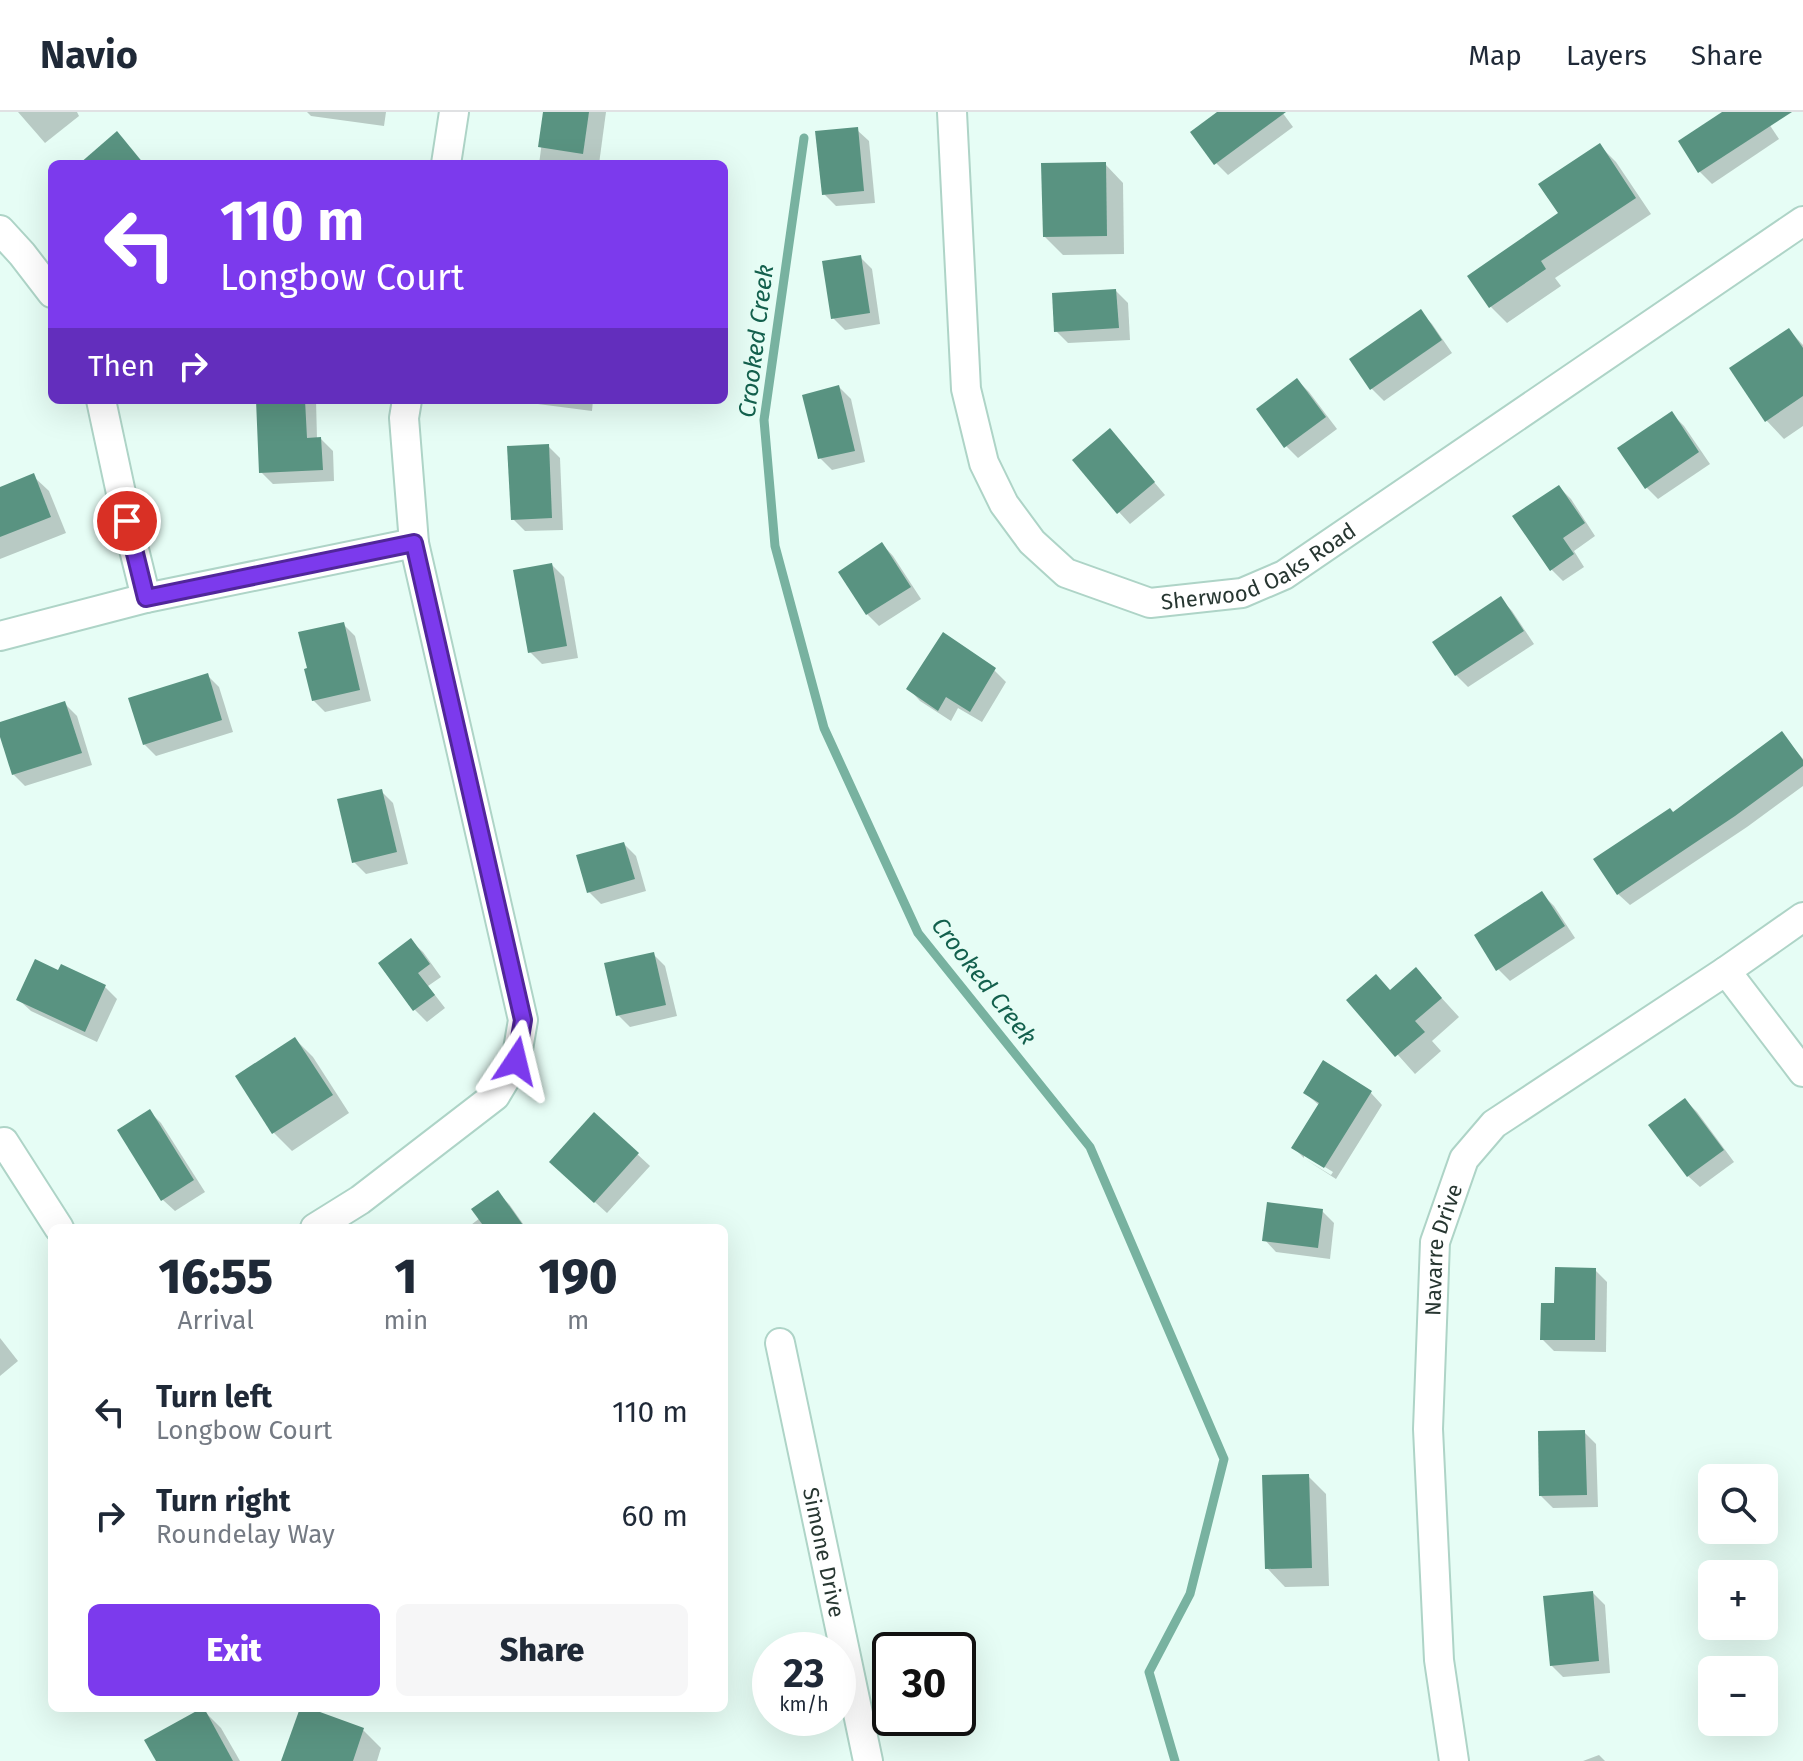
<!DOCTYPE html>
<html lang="en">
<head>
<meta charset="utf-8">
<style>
	body { margin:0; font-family:"Fira Sans",sans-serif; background:#f6f6f7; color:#1f2937; height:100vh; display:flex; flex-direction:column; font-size:30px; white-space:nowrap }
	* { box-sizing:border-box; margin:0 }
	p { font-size:26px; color:#747a83 }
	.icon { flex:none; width:44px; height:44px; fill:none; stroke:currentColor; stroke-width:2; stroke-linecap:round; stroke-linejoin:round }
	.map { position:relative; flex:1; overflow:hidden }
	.sheet { position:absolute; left:48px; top:1112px; width:680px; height:488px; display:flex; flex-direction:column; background:#fff; border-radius:12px; box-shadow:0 8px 32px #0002 }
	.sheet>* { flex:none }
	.guide { position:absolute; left:48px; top:48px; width:680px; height:244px; border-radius:12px; box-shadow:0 8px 32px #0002; background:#7c3aed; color:#fff; overflow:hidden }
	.buttons { position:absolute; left:1698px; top:1352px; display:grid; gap:16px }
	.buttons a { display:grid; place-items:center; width:80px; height:80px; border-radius:12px; background:#fff; box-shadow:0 8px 32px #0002; font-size:40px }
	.speed { position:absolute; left:752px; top:1520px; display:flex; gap:16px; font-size:40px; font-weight:700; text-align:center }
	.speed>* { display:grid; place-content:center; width:104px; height:104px; border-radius:50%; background:#fff; box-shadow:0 8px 32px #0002; line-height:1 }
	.speed small { font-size:20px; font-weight:400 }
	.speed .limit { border:4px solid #111; border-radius:12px; background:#fff; color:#111 }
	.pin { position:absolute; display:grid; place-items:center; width:68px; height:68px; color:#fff; margin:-34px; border:4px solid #fff; border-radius:50%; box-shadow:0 2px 8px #0007 }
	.me { position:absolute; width:88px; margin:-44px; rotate:10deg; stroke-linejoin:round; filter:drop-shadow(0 0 6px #0008) }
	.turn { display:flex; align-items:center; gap:28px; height:168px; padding:0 40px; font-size:36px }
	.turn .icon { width:104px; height:104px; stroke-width:2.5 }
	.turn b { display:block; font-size:56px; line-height:68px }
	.then { display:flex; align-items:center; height:76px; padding:0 40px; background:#0003; gap:16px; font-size:30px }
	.eta { display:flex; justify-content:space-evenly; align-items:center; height:136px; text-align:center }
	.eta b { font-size:48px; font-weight:800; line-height:56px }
	.cta { display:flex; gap:16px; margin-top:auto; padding:16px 40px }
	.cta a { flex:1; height:92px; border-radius:12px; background:#7c3aed; color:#fff; font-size:32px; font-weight:800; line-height:92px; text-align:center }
	.cta a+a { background:#f6f6f7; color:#1f2937 }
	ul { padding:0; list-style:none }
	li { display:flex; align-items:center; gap:24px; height:104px; padding:0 40px }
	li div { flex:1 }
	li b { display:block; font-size:30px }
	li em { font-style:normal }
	header { display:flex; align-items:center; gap:48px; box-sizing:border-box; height:112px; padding:0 40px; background:#fff; border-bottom:2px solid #e0e1e3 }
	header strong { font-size:38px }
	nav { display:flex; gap:44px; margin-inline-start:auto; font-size:28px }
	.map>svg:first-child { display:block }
	.shadow { fill:#0003 }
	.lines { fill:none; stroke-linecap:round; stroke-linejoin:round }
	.stream { stroke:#78b2a0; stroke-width:9 }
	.building { fill:#599381 }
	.minor-casing { stroke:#aed4c7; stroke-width:32 }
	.minor { stroke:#fff; stroke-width:28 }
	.route-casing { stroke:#51269a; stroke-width:20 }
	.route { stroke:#7c3aed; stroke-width:14 }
	.labels { text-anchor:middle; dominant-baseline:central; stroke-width:6; stroke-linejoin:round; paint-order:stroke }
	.street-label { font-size:22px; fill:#273631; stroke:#e6fdf5 }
	.water-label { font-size:24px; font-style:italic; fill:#13604d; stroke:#e6fdf5 }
</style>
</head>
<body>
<header>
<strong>Navio</strong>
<nav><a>Map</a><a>Layers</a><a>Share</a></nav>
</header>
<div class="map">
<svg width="1803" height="1649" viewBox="0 0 1803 1649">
	<rect width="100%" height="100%" fill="#e6fdf5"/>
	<g class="shadow">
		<polygon points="18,0 77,0 79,4 45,31"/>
		<polygon points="307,0 386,0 384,14 311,4"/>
		<polygon points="546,0 606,0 599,52 539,52"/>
		<polygon points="1220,0 1282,0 1293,15 1228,63 1216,51"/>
		<polygon points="1726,0 1761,0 1779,27 1712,72 1700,60 1681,30"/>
		<polygon points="857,18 869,29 875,91 836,94 824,82"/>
		<polygon points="1600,34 1616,50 1651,102 1555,166 1561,174 1507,211 1491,195 1470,165 1561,102"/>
		<polygon points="1105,52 1123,71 1124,142 1063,143 1045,125"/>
		<polygon points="860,145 872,157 880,212 845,218 833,206"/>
		<polygon points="1116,179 1128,191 1130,228 1068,231 1056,219"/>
		<polygon points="1420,200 1432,212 1452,241 1384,289 1372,277 1351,248"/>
		<polygon points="1789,218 1803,233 1803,314 1784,327 1766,308"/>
		<polygon points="1297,268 1309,280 1337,317 1298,346 1286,334"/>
		<polygon points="839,275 851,287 865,350 832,358 820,346"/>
		<polygon points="277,288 316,288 317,327 321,327 333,339 334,369 273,372 261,360"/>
		<polygon points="527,288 593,288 592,299 530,291"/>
		<polygon points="1672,302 1684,314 1710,352 1658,387 1646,375"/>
		<polygon points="1121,331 1165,383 1130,412 1119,400"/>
		<polygon points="548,334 560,346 563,418 525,419 513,407"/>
		<polygon points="33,364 49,379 66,421 0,447 0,377"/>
		<polygon points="1559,375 1571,387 1595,424 1574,439 1584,455 1563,469 1551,457"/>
		<polygon points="882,432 893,444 921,487 879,514 867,502"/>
		<polygon points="552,453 564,465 578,546 542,552 530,540"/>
		<polygon points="1501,487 1512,499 1534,532 1468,575 1456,563"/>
		<polygon points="343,512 355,524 371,589 325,600 313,588"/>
		<polygon points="994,558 1006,570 982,610 958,596 951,609 920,589 909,577"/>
		<polygon points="207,563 219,575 233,620 156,644 144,632"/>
		<polygon points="65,592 77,604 92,653 25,674 13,662 0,619 0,612"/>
		<polygon points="1782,622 1803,647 1803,674 1747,715 1630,793 1618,782 1673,702"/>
		<polygon points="381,679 393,691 408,752 366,762 354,750"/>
		<polygon points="624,732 636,744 646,779 601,792 589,780"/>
		<polygon points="1542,782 1554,794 1575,826 1510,869 1498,857"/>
		<polygon points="411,829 423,840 441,865 428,874 445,896 427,910 415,898 380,851"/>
		<polygon points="653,842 665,854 677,904 630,915 618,903"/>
		<polygon points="1416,858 1459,905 1432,929 1441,939 1415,962 1349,888 1391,880"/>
		<polygon points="59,860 105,875 117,887 97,930 31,899 19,888"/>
		<polygon points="295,927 313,945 349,1001 292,1039 274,1021"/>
		<polygon points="1305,981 1371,981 1382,993 1336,1067 1305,1047 1331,1063 1333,1060 1304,1042 1304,1046 1293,1035 1320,994"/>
		<polygon points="1685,988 1697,1000 1734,1050 1700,1075 1688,1064"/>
		<polygon points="150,1000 161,1011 205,1080 175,1099 163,1088"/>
		<polygon points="594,1002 650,1054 607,1101 563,1061"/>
		<polygon points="497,1081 509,1092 526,1116 467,1116 480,1106"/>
		<polygon points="1322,1099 1334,1111 1330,1147 1276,1140 1265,1128"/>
		<polygon points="1595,1158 1607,1170 1606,1240 1554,1239 1542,1227 1556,1193"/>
		<polygon points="0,1226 18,1249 0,1264"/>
		<polygon points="1584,1320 1596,1332 1598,1395 1553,1396 1541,1384"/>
		<polygon points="1308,1364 1326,1382 1329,1474 1285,1475 1267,1456"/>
		<polygon points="1593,1481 1605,1493 1610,1561 1563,1565 1551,1553"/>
		<polygon points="303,1596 363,1618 381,1636 377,1649 284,1649"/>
		<polygon points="203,1598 221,1616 240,1649 158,1649"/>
		<polygon points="1599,1643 1605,1649 1583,1649"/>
	</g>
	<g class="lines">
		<polyline class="stream" points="804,26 764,308 775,434 824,616 918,821 1090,1035 1224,1347 1190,1482 1149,1560 1175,1649"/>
	</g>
	<g class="building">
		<polygon points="543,0 589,0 583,42 538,35"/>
		<polygon points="1217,0 1286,0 1214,53 1190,20"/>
		<polygon points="1722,0 1792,0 1698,61 1678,29"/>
		<polygon points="858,15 864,79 822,83 815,19"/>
		<polygon points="117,19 144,52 79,52"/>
		<polygon points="1600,31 1636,86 1541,149 1546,157 1489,196 1467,164 1558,101 1538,72"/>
		<polygon points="1106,50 1107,124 1043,125 1041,51"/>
		<polygon points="861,143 870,201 831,207 822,149"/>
		<polygon points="1116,177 1119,216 1054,220 1052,181"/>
		<polygon points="1421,197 1442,228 1370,278 1349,247"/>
		<polygon points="1789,216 1803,236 1803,284 1765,310 1729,256"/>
		<polygon points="1297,266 1326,305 1284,336 1256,297"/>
		<polygon points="839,273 855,339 818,347 802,283"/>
		<polygon points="256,288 305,288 307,326 321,325 323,358 259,361"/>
		<polygon points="1672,299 1699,340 1645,377 1617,336"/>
		<polygon points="1110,316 1155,370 1117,402 1072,348"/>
		<polygon points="549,332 552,406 511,408 507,334"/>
		<polygon points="34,361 51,405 0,425 0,375"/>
		<polygon points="1559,373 1585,411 1563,426 1574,442 1550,459 1512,404"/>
		<polygon points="882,430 911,475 866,503 838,460"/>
		<polygon points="552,451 567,534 528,541 513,458"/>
		<polygon points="1501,484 1524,519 1455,564 1432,530"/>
		<polygon points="344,510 360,578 312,589 304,557 307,556 298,520"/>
		<polygon points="943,520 996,556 970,600 946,585 938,599 906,577"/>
		<polygon points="208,561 222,608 143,633 128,586"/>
		<polygon points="65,589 82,641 12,663 0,625 0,610"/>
		<polygon points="1782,619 1803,648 1803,654 1735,704 1617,783 1593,747 1670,696 1673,700"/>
		<polygon points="382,677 397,740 352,751 337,687"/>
		<polygon points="624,730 635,767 587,781 576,743"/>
		<polygon points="1542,779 1565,814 1496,859 1474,823"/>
		<polygon points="411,826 430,852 418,861 435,883 413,899 378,851"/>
		<polygon points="654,840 666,893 616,904 604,851"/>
		<polygon points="35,847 58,858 61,852 106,873 85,920 16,888"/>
		<polygon points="1416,855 1442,886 1415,909 1425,920 1395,945 1346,888 1376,862 1390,878"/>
		<polygon points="295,925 333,983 272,1022 235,964"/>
		<polygon points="1323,948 1372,979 1324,1056 1291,1036 1319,991 1303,981"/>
		<polygon points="1685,986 1724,1038 1687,1065 1648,1013"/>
		<polygon points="150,997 194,1068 161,1089 117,1018"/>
		<polygon points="594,1000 639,1041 594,1091 549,1050"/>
		<polygon points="498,1078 525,1116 485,1116 471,1097"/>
		<polygon points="1267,1090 1323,1097 1318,1136 1262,1129"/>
		<polygon points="1555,1155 1596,1156 1595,1228 1540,1228 1541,1191 1554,1191"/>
		<polygon points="1585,1318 1587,1383 1539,1384 1538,1319"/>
		<polygon points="1309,1362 1312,1456 1265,1457 1262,1363"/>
		<polygon points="1593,1479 1599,1549 1550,1554 1543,1484"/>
		<polygon points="202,1596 204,1596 233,1649 156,1649 144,1628"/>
		<polygon points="300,1596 309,1596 364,1616 353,1649 281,1649"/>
	</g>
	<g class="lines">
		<g class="minor-casing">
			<g id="minor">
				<path id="s1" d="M 952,0 L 966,277 L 984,351 L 1004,392 L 1032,430 L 1066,461 L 1150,491 L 1242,481 L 1284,463 L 1803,109"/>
				<polyline points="446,52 454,0"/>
				<polyline points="0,118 22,142 52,181"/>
				<polyline points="101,288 127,409 146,486"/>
				<polyline points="0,524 146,486 414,431"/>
				<polyline points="1726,859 1803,960"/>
				<polyline points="4,1030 59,1116"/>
				<polyline points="315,1116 360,1088 495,984 516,949 523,908 414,431 404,306 407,288"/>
				<path id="s2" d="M 780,1231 L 868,1649"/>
				<path id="s3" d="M 1454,1649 L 1439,1548 L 1428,1317 L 1435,1130 L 1464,1047 L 1494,1012 L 1726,859 L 1803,805"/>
			</g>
		</g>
		<use href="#minor" class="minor"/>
	</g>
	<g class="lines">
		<g class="route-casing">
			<polyline id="route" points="127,409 146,486 414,431 523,908 516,949"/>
		</g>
		<use href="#route" class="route"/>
	</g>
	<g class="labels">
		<g class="street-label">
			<text stroke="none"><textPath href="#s1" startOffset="698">Sherwood Oaks Road</textPath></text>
			<text stroke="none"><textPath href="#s3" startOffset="514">Navarre Drive</textPath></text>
			<text stroke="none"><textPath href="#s2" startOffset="214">Simone Drive</textPath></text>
		</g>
		<g class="water-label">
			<text transform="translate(756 229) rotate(-83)">Crooked Creek</text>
			<text transform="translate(984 869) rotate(52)">Crooked Creek</text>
		</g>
	</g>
</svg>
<div class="buttons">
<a><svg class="icon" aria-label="search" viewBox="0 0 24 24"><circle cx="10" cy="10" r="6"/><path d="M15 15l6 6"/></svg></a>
<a>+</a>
<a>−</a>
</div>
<div class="speed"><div>23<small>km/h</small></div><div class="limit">30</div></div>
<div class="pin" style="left:127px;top:409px;background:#d93025"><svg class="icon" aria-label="arrive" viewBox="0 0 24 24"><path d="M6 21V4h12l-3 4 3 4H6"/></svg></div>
<svg class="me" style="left:516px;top:949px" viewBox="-20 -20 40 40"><path d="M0-17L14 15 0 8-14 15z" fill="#7c3aed" stroke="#fff" stroke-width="4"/></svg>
<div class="guide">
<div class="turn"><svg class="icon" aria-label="left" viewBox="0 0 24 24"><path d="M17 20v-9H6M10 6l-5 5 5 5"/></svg><div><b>110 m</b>Longbow Court</div></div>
<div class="then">Then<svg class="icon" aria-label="right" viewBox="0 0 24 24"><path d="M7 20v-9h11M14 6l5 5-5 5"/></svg></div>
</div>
<section class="sheet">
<div class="eta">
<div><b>16:55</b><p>Arrival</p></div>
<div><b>1</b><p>min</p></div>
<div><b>190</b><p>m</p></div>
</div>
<ul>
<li><svg class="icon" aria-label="left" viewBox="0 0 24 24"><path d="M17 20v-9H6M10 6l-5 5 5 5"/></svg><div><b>Turn left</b><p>Longbow Court</p></div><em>110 m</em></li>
<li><svg class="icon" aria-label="right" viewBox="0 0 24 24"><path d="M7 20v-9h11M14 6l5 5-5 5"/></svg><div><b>Turn right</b><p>Roundelay Way</p></div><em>60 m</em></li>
</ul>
<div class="cta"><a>Exit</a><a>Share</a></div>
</section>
</div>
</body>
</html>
